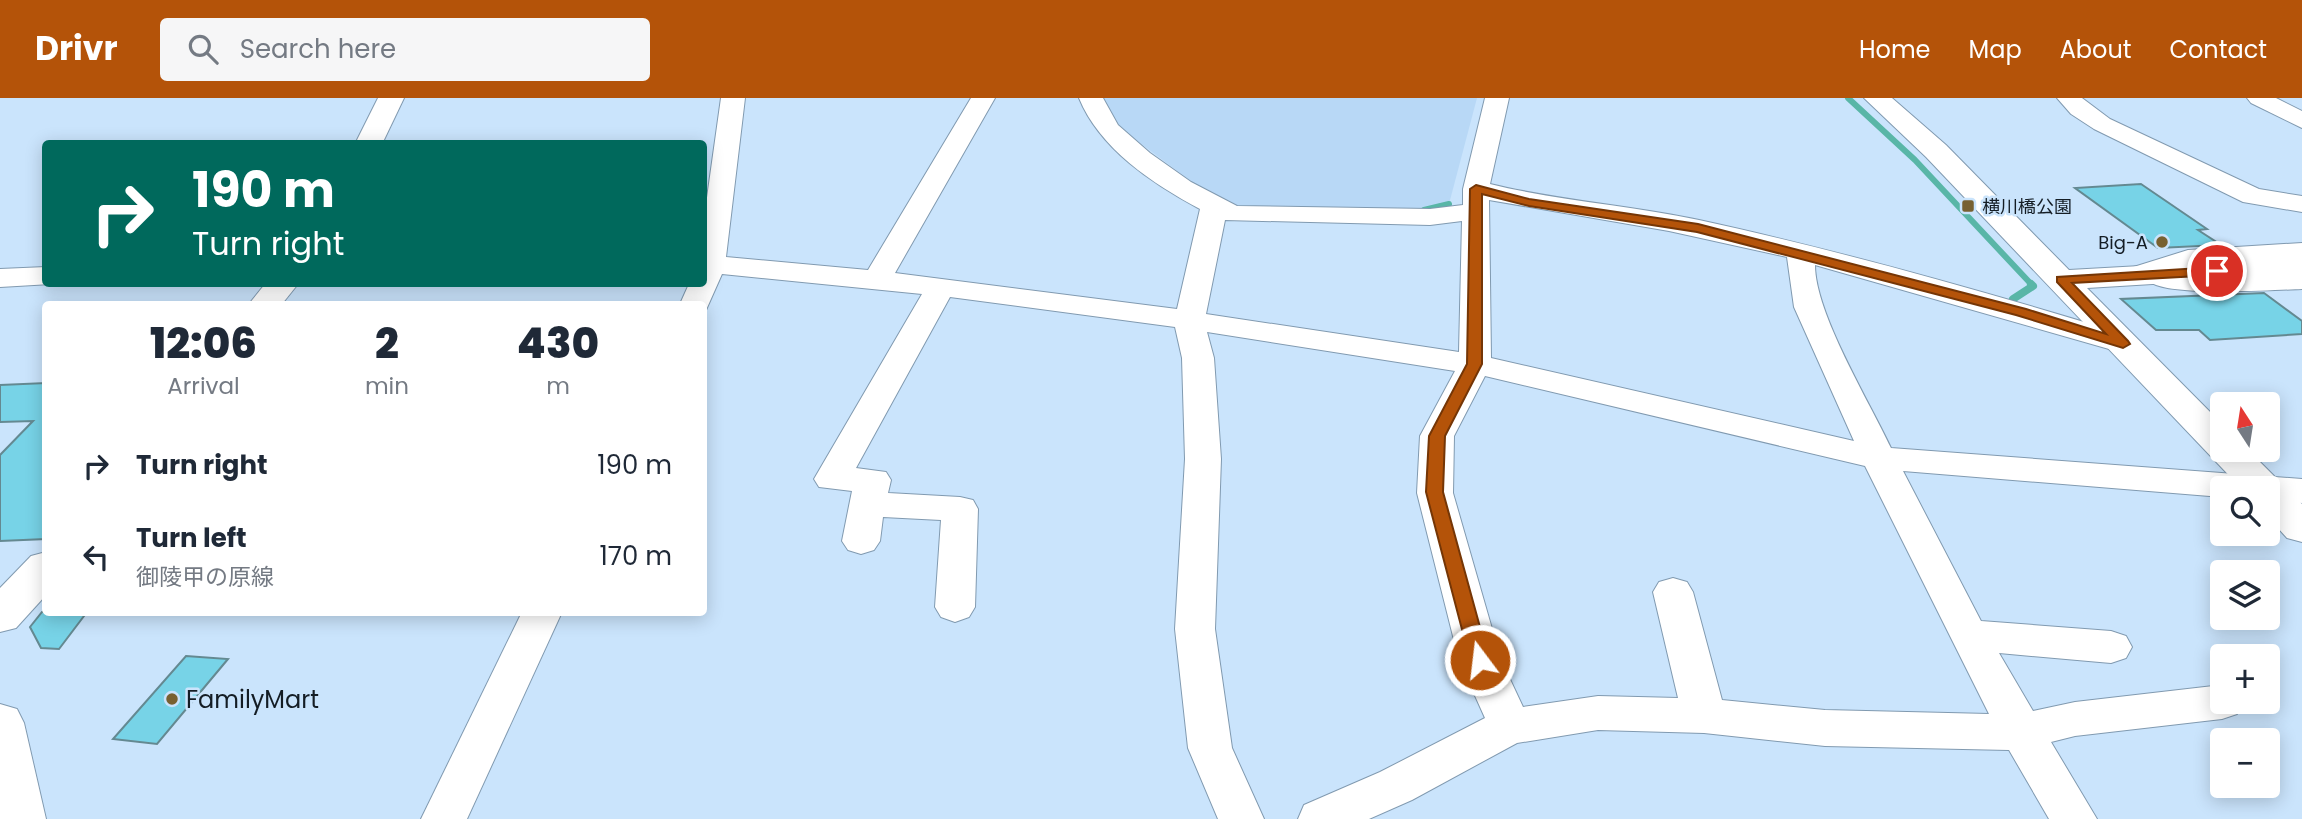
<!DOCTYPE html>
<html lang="en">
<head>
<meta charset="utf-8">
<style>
	body { margin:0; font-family:Poppins,"Noto Sans JP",sans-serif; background:#f6f6f7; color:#1f2937; height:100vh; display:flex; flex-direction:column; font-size:26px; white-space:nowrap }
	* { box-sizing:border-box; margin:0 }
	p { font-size:23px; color:#747a83 }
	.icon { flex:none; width:38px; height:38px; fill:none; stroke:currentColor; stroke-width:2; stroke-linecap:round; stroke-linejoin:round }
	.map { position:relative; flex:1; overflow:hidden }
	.details { position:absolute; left:42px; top:203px; width:665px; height:315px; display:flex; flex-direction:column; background:#fff; border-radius:7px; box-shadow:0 4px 18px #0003 }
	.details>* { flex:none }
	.top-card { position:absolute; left:42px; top:42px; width:665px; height:147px; border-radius:7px; box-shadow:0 4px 18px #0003; background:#00695c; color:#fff; overflow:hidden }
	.needle { width:46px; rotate:348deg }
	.fabs { position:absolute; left:2210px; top:294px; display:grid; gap:14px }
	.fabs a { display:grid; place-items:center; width:70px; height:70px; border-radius:7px; background:#fff; box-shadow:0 4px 18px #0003; font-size:35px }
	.pin { position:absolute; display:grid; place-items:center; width:60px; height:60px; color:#fff; margin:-30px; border:4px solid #fff; border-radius:50%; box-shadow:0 2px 7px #0007 }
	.me { position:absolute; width:77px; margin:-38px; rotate:345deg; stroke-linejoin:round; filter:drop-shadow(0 0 5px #0008) }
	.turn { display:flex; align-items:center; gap:24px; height:147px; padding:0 35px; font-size:32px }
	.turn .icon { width:91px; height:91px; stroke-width:2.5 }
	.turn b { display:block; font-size:49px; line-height:60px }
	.eta { display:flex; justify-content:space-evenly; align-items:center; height:119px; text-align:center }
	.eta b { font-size:42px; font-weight:800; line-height:49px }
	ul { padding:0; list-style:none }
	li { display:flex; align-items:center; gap:21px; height:91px; padding:0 35px }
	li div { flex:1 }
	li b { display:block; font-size:26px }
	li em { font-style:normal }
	header { display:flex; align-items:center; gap:42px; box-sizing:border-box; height:98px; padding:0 35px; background:#b45309; color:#fff }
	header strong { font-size:33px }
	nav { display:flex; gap:38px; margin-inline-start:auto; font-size:24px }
	.search { width:490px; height:63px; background:#f6f6f7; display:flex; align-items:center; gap:18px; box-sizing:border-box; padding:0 24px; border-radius:7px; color:#747a83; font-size:26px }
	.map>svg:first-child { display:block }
	.built { fill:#b8d8f6 }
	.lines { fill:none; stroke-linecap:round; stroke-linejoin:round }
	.stream-far1 { stroke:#59b6a7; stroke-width:6 }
	.stream { stroke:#59b6a7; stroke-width:8 }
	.building { fill:#77d3e7; stroke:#648991; stroke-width:2 }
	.minor-casing { stroke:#819ab0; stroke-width:2 }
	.tertiary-casing { stroke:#819ab0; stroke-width:2 }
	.secondary-casing { stroke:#819ab0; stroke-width:2 }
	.minor { fill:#fff; fill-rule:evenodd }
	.tertiary { fill:#fff; fill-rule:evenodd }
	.secondary { fill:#fff; fill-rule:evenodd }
	.route { fill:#b45309; stroke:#753606; stroke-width:2 }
	.poi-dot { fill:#786131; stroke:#cae4fc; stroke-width:2.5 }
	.labels { text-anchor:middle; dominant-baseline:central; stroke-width:5; stroke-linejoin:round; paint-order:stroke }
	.far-poi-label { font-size:18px; fill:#141d25; stroke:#cae4fc; text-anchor:start }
	.near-poi-label { font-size:24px; fill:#141d25; stroke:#cae4fc; text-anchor:start }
</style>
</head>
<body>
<header>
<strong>Drivr</strong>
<div class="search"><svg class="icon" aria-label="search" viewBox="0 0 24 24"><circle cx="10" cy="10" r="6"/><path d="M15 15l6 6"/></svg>Search here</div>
<nav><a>Home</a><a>Map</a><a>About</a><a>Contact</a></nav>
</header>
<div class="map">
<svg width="2302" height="721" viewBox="0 0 2302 721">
	<rect width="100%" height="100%" fill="#cae4fc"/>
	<polygon class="built" points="1100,0 1477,0 1449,106 1427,112 1240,109 1212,99 1128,36 1107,16"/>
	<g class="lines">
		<g class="stream-far1">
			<polyline points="1848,0 1915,62 2032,187"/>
			<polyline points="1424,112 1449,106"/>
		</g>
		<polyline class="stream" points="2013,201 2033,188 2031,186"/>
	</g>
	<g class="building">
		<polygon points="2141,86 2207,131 2198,132 2221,147 2158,150 2075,90"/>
		<polygon points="2264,195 2302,223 2302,236 2210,242 2199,232 2156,232 2121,201"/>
		<polygon points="46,285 46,441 0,443 0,357 33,323 0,324 0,287"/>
		<polygon points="42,514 87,514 59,551 41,550 30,529"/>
		<polygon points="186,558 228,561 157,646 113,641"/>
	</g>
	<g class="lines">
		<g class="minor-casing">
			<g id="minor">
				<path d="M 721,0 L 745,0 L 726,159 L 868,172 L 971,0 L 995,0 L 895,175 L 1177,211 L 1200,111 C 1153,86 1100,51 1079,0 L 1103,0 L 1118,27 L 1150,55 L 1191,84 L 1237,108 L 1430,111 L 1463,107 L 1463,91 L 1485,0 L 1509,0 L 1490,86 C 1559,103 1630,107 1699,122 C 1846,154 1990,195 2134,239 L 2139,246 L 2134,253 L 2123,255 L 1815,167 C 1815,215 1869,303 1891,350 L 2302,381 L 2302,405 L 2268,402 L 2268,390 L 2222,390 L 2222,399 L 1903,373 L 1981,523 L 2111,533 L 2126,538 L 2132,549 L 2126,560 L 2111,565 L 1999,555 L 2033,613 L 2075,604 L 2222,587 L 2222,604 L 2244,604 L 2237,616 L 2222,621 L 2075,638 L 2051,644 L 2097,721 L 2049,721 L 2009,652 L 1825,648 L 1704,635 L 1598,632 L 1517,645 L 1412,702 L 1369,721 L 1298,721 L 1304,707 L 1380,674 L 1485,620 L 1459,562 L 1417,395 L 1420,338 L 1455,273 L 1207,234 L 1214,260 L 1221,361 L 1215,531 L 1232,650 L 1264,721 L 1218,721 L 1188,650 L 1175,531 L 1185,361 L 1182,260 L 1175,229 L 950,199 L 856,370 L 886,374 L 891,382 L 888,395 L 960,399 L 973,402 L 978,411 L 975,509 L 969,519 L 955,524 L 941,519 L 935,509 L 941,422 L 883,419 L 880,443 L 874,452 L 861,456 L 848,452 L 842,443 L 852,393 L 819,389 L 814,381 L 922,196 L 722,176 L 706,212 L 704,206 L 680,206 L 689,186 L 704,186 L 704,121 ZM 1489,102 L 1669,133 L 1787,159 L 1794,209 L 1854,343 L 1491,260 ZM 1225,122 L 1430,127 L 1462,123 L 1459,254 L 1206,216 ZM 1485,278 L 1865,368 L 1989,616 L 1825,612 L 1722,602 L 1693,494 L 1687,484 L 1673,480 L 1659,484 L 1653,494 L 1678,600 L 1598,598 L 1523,609 L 1501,562 L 1453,395 L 1454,338 Z"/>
				<polygon points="2057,0 2082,0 2110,21 2259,91 2302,98 2302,114 2243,104 2094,31 2071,16"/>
				<polygon points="2247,0 2276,0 2302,13 2302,30 2251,5"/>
				<path d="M 2302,145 L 2302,161 L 2191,169 L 2180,173 L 2217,176 L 2302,173 L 2302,191 C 2275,192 2165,199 2149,183 L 2134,187 L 2124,184 L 2120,178 L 2124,172 L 2188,152 Z"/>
				<polygon points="46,169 46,186 51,186 0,189 0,171"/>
				<polygon points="522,514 562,514 467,721 421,721"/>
			</g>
		</g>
		<g class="tertiary-casing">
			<g id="tertiary">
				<polygon points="378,0 404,0 382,46 355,46"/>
				<polygon points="1864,0 1892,0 1946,47 2069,172 2302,159 2302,177 2087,190 2222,326 2222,352 2248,352 2302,406 2302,444 2287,440 2268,419 2268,390 2241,390 1926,59"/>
				<polygon points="265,186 298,186 282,206 249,206"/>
				<polygon points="46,454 46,497 16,530 0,534 0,490 31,458"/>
			</g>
		</g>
		<g class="secondary-casing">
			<polygon id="secondary" points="0,606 17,611 24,625 46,721 0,721"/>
		</g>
		<use href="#minor" class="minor"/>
		<use href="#tertiary" class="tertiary"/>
		<use href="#secondary" class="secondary"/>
	</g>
	<polygon class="route" points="1476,87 1529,101 1698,126 2026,211 2106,236 2057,184 2057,179 2217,169 2224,173 2217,177 2072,185 2128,243 2130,246 2123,250 2016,217 1697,134 1529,108 1482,96 1482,266 1445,338 1443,394 1489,562 1480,569 1470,562 1426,394 1429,338 1467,266 1470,91"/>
	<g class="poi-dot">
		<rect x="1961" y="101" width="14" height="14" rx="3.5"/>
		<circle cx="2162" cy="144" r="7"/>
		<circle cx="172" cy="601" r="7"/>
	</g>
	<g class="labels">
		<g class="far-poi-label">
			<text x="1982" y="108">横川橋公園</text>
			<text x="2148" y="144" text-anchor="end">Big-A</text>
		</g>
		<g class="near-poi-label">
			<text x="186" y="601">FamilyMart</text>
		</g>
	</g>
</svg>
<div class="fabs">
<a><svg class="needle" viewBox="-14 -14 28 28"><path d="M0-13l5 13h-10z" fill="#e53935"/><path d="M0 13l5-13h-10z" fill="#747a83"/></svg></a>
<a><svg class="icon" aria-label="search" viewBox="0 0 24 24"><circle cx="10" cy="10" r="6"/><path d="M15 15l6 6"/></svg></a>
<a><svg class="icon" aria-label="layers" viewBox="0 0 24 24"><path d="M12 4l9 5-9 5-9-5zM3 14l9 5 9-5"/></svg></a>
<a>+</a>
<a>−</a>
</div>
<div class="pin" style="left:2217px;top:173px;background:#d93025"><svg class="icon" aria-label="arrive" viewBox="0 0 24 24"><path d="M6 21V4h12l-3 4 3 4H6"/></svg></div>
<svg class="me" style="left:1480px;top:562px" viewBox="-20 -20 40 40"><circle r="17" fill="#b45309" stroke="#fff" stroke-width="3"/><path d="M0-11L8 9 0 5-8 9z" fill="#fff"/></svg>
<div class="top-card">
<div class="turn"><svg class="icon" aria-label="right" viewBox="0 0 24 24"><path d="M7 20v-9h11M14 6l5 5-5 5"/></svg><div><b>190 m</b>Turn right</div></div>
</div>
<section class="details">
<div class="eta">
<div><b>12:06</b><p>Arrival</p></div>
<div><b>2</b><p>min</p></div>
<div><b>430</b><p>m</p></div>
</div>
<ul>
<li><svg class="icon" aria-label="right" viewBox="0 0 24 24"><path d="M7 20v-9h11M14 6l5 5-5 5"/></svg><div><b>Turn right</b></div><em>190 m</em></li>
<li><svg class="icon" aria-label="left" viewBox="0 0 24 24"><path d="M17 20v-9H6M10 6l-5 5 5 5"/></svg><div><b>Turn left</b><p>御陵甲の原線</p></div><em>170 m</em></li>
</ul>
</section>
</div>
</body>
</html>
